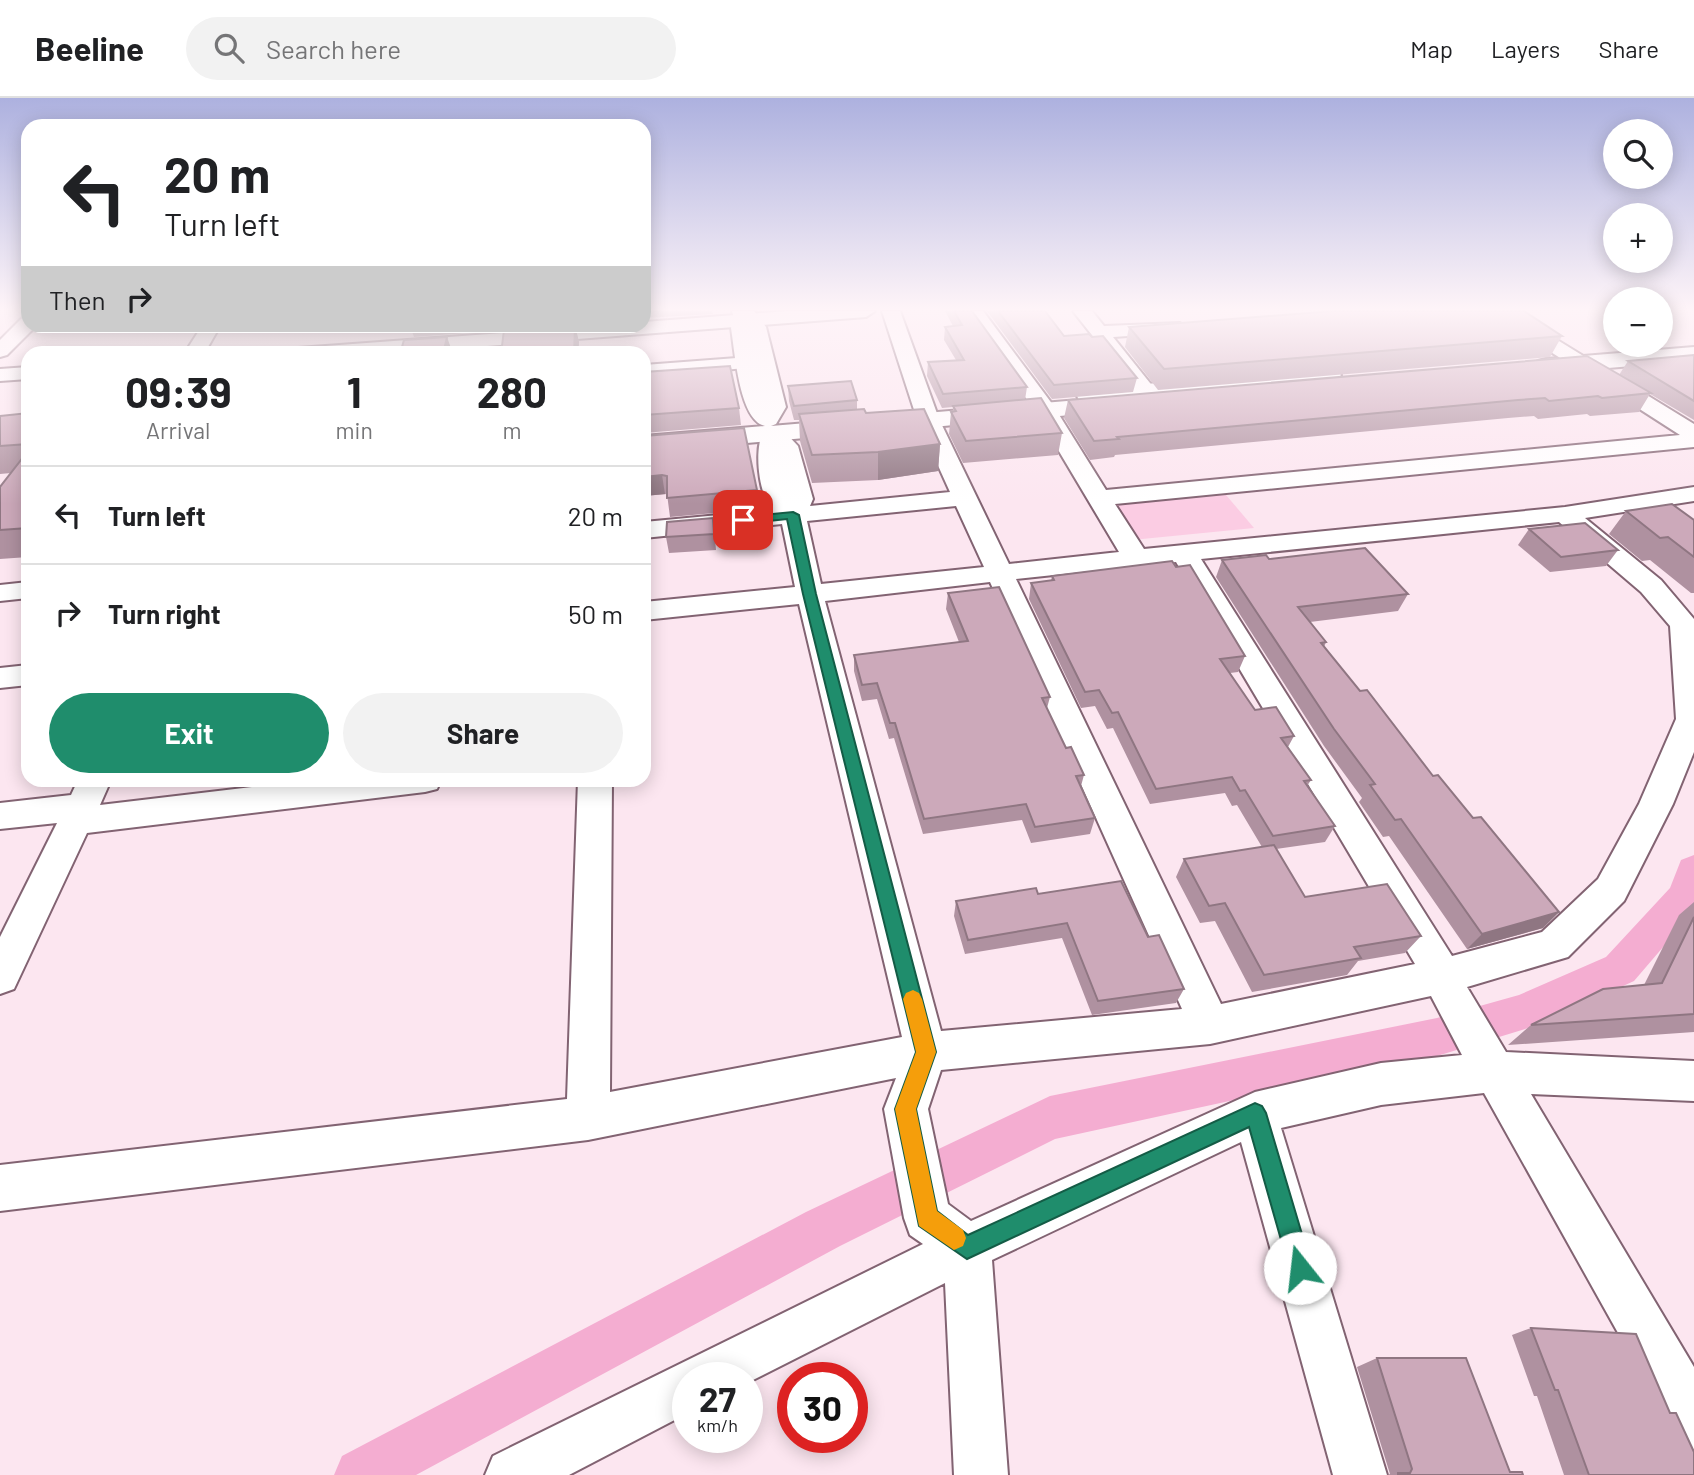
<!DOCTYPE html>
<html lang="en">
<head>
<meta charset="utf-8">
<style>
	body { margin:0; font-family:Barlow,sans-serif; background:#f2f2f2; color:#202124; height:100vh; display:flex; flex-direction:column; font-size:26px; white-space:nowrap }
	* { box-sizing:border-box; margin:0 }
	p { font-size:23px; color:#757577 }
	.icon { flex:none; width:38px; height:38px; fill:none; stroke:currentColor; stroke-width:2; stroke-linecap:round; stroke-linejoin:round }
	.map { position:relative; flex:1; overflow:hidden }
	.details { position:absolute; left:21px; top:248px; width:630px; height:441px; display:flex; flex-direction:column; background:#fff; border-radius:21px; box-shadow:0 4px 18px #0003 }
	.details>* { flex:none }
	.hud { position:absolute; left:21px; top:21px; width:630px; height:214px; border-radius:21px; box-shadow:0 4px 18px #0003; background:#fff; color:#202124; overflow:hidden }
	.controls { position:absolute; left:1603px; top:21px; display:grid; gap:14px }
	.controls a { display:grid; place-items:center; width:70px; height:70px; border-radius:50%; background:#fff; box-shadow:0 4px 18px #0003; font-size:35px }
	.speed { position:absolute; left:672px; top:1264px; display:flex; gap:14px; font-size:35px; font-weight:700; text-align:center }
	.speed>* { display:grid; place-content:center; width:91px; height:91px; border-radius:50%; background:#fff; box-shadow:0 4px 18px #0003; line-height:1 }
	.speed small { font-size:18px; font-weight:400 }
	.speed .limit { border:10px solid #d22; background:#fff; color:#111 }
	.pin { position:absolute; display:grid; place-items:center; width:60px; height:60px; color:#fff; margin:-30px; border-radius:14px; box-shadow:0 4px 10px #0006 }
	.me { position:absolute; width:77px; margin:-38px; rotate:344deg; stroke-linejoin:round; filter:drop-shadow(0 0 5px #0008) }
	.turn { display:flex; align-items:center; gap:24px; height:147px; padding:0 28px; font-size:32px }
	.turn .icon { width:91px; height:91px; stroke-width:2.5 }
	.turn b { display:block; font-size:49px; line-height:60px }
	.then { display:flex; align-items:center; height:66px; padding:0 28px; background:#0003; gap:14px; font-size:26px }
	.eta { display:flex; justify-content:space-evenly; align-items:center; height:119px; text-align:center }
	.eta b { font-size:42px; font-weight:700; line-height:49px }
	.primary-button { display:flex; gap:14px; margin-top:auto; padding:14px 28px }
	.primary-button a { flex:1; height:80px; border-radius:42px; background:#1f8d6c; color:#fff; font-size:28px; font-weight:700; line-height:80px; text-align:center }
	.primary-button a+a { background:#f2f2f2; color:#202124 }
	ul { padding:0; list-style:none }
	li { display:flex; align-items:center; gap:21px; height:98px; padding:0 28px; border-top:2px solid #e0e0e0 }
	li div { flex:1 }
	li b { display:block; font-size:26px }
	li em { font-style:normal }
	header { display:flex; align-items:center; gap:42px; box-sizing:border-box; height:98px; padding:0 35px; background:#fff; border-bottom:2px solid #e0e0e0 }
	header strong { font-size:33px }
	nav { display:flex; gap:38px; margin-inline-start:auto; font-size:24px }
	.search { width:490px; height:63px; background:#f2f2f2; display:flex; align-items:center; gap:18px; box-sizing:border-box; padding:0 24px; border-radius:38px; color:#757577; font-size:26px }
	.map>svg:first-child { display:block }
	.green { fill:#fbcce3 }
	.lines { fill:none; stroke-linecap:round; stroke-linejoin:round }
	.canal { fill:#f4add1; fill-rule:evenodd }
	.street-casing { stroke:#826372; stroke-width:4 }
	.secondary-casing { stroke:#826372; stroke-width:4 }
	.street { fill:#fff; fill-rule:evenodd }
	.secondary { fill:#fff; fill-rule:evenodd }
	.wall { fill:#af91a0 }
	.shaded-wall { fill:#8f7682 }
	.building { fill:#cca9ba; stroke:#8f7682; stroke-width:2 }
	.route { fill:#1f8d6c; stroke:#145c46; stroke-width:2 }
	.slow { fill:#f59e0b }
</style>
</head>
<body>
<header>
<strong>Beeline</strong>
<div class="search"><svg class="icon" aria-label="search" viewBox="0 0 24 24"><circle cx="10" cy="10" r="6"/><path d="M15 15l6 6"/></svg>Search here</div>
<nav><a>Map</a><a>Layers</a><a>Share</a></nav>
</header>
<div class="map">
<svg width="1694" height="1377" viewBox="0 0 1694 1377">
	<rect width="100%" height="100%" fill="#fce6f0"/>
	<polygon class="green" points="1215,384 1254,430 1132,442 1104,395"/>
	<g class="lines">
		<polygon class="canal" points="1694,757 1694,813 1634,883 1538,927 1437,958 1055,1041 840,1148 416,1377 334,1377 342,1358 806,1114 1050,998 1437,920 1519,897 1606,859 1670,790 1681,762"/>
		<g class="street-casing">
			<g id="street">
				<polygon points="787,213 875,213 866,219 382,256 288,256 298,250 599,228 644,228 644,224"/>
				<path d="M 882,213 L 900,213 L 939,321 L 1009,466 L 1119,454 L 1035,313 L 964,213 L 983,213 L 1053,307 L 1106,392 L 1680,337 L 1487,213 L 1510,213 L 1694,326 L 1694,349 L 1115,406 L 1144,451 L 1565,409 L 1694,389 L 1694,403 L 1585,420 L 1661,482 L 1694,521 L 1694,654 L 1673,706 L 1624,803 L 1568,859 L 1467,889 L 1506,954 L 1694,963 L 1694,1003 L 1531,996 L 1694,1269 L 1694,1352 L 1675,1344 L 1665,1319 L 1484,995 L 1381,1007 L 1281,1030 L 1387,1377 L 1333,1377 L 1241,1044 L 992,1162 L 1008,1377 L 954,1377 L 945,1185 L 747,1285 L 747,1279 L 688,1279 L 688,1315 L 569,1377 L 485,1377 L 493,1358 L 923,1146 L 910,1137 L 904,1120 L 884,1011 L 896,980 L 588,1042 L 0,1113 L 0,1067 L 567,1001 L 578,682 L 612,682 L 610,994 L 902,939 L 799,506 L 644,522 L 644,504 L 795,489 L 782,426 L 644,440 L 644,424 L 773,412 C 758,397 753,348 765,330 L 781,330 L 798,348 L 813,401 L 810,408 L 950,394 L 917,321 ZM 956,408 L 984,469 L 821,486 L 807,423 ZM 1559,424 L 1641,494 L 1670,528 L 1676,621 L 1639,706 L 1598,781 L 1542,834 L 1452,858 L 1201,461 ZM 1176,464 L 1415,866 L 1221,906 L 1016,481 ZM 990,484 L 1182,911 L 941,933 L 825,503 ZM 1431,898 L 1462,957 L 1381,965 L 1255,994 L 971,1123 L 948,1106 L 928,1011 L 941,972 L 1210,946 Z"/>
				<polygon points="1073,213 1092,213 1104,228 1180,225 1182,229 1173,235 1113,239 1154,290 1157,294 1154,298 1140,298"/>
				<polygon points="28,219 28,228 35,229 7,257 0,259 0,242 21,221"/>
				<polygon points="202,228 220,228 204,256 184,256"/>
				<polygon points="750,259 757,261 760,265 757,269 644,279 644,267"/>
				<polygon points="28,269 28,281 0,283 0,271"/>
				<polygon points="28,484 28,500 0,503 0,487"/>
				<polygon points="28,567 28,587 0,590 0,570"/>
				<polygon points="78,682 111,682 100,707 312,682 441,682 437,691 425,694 87,735 14,891 0,896 0,839 57,725 0,731 0,705 71,697"/>
			</g>
		</g>
		<g class="secondary-casing">
			<g id="secondary">
				<path d="M 732,213 L 754,213 L 766,229 L 786,309 L 776,326 L 771,328 L 1079,302 L 1077,298 L 1080,293 L 1089,291 L 1329,270 L 1337,272 L 1341,277 L 1337,282 L 1329,284 L 1127,302 L 1129,306 L 1126,311 L 1117,313 L 644,354 L 644,338 L 765,328 C 739,322 735,254 731,230 L 734,221 Z"/>
				<polygon points="1694,249 1694,263 1546,275 1538,273 1534,268 1538,263 1546,261"/>
			</g>
		</g>
		<use href="#street" class="street"/>
		<use href="#secondary" class="secondary"/>
	</g>
	<g class="wall">
		<polygon points="644,213 712,213 713,216 644,220"/>
		<polygon points="945,213 972,213 1027,289 1025,302 1062,335 1058,357 963,365 949,336 951,314 953,314 953,309 942,310 927,278 928,264 956,262 944,242 945,229 953,228"/>
		<polygon points="987,213 1045,213 1064,238 1137,280 1133,294 1052,301"/>
		<polygon points="1322,213 1524,213 1562,238 1550,259 1158,292 1125,249 1129,229 1322,214"/>
		<polygon points="410,228 575,228 579,244 578,256 501,256 504,232 414,239"/>
		<polygon points="1694,257 1694,322 1650,296 1639,314 1590,318 1587,316 1538,321 1534,318 1508,320 1115,357 1114,359 1090,362 1064,320 1068,302 1619,277 1628,263"/>
		<polygon points="644,274 739,310 741,327 644,335"/>
		<polygon points="788,288 857,302 857,311 940,346 938,373 878,382 812,385 800,343 799,322 794,322 789,303"/>
		<polygon points="28,315 28,459 0,461 0,389 11,375 0,376 0,318"/>
		<polygon points="644,338 757,392 759,411 670,419 667,396 644,398"/>
		<polygon points="1626,413 1694,422 1694,495 1691,495 1650,462 1642,463 1609,436"/>
		<polygon points="713,420 716,452 669,455 666,439"/>
		<polygon points="1529,431 1618,452 1606,468 1550,474 1518,447"/>
		<polygon points="1269,461 1408,496 1398,513 1310,524 1326,544 1324,549 1360,593 1433,678 1559,814 1543,830 1467,851 1389,738 1383,739 1359,704 1362,700 1324,648 1216,479 1222,462"/>
		<polygon points="1052,478 1245,558 1238,574 1230,575 1255,612 1294,638 1288,649 1311,682 1307,688 1335,728 1325,744 1276,751 1305,799 1421,838 1405,855 1358,863 1347,877 1252,894 1215,823 1200,825 1176,779 1184,761 1262,749 1237,707 1232,708 1225,695 1150,706 1113,630 1107,631 1095,608 1081,610 1029,501 1031,485 1051,483"/>
		<polygon points="948,495 1050,599 1047,610 1066,650 1084,677 1081,688 1095,720 1090,736 1031,745 1022,722 923,736 894,640 889,641 877,601 862,603 854,573 854,557 959,544 946,511"/>
		<polygon points="1038,796 1148,839 1184,891 1176,905 1092,917 1062,840 965,856 954,818 956,803"/>
		<polygon points="1694,804 1694,934 1508,947 1531,927 1644,887 1679,817"/>
		<polygon points="1531,1230 1694,1377 1564,1377 1537,1298 1534,1298 1512,1237"/>
		<polygon points="1377,1260 1510,1374 1523,1377 1387,1377 1390,1376 1357,1269"/>
	</g>
	<g class="shaded-wall">
		<polygon points="575,228 579,244 578,256 574,256"/>
		<polygon points="447,239 452,253 451,256 443,256"/>
		<polygon points="940,346 938,373 878,382 878,354"/>
		<polygon points="662,377 665,396 644,398 644,379"/>
		<polygon points="1559,814 1543,830 1467,851 1482,836"/>
	</g>
	<g class="building">
		<polygon points="954,213 972,213 1027,289 943,296 928,264 964,262 945,229 962,227"/>
		<polygon points="998,213 1045,213 1064,238 1089,236 1092,239 1103,238 1137,280 1054,287"/>
		<polygon points="1334,213 1524,213 1562,238 1164,271 1129,229"/>
		<polygon points="567,228 575,228 574,256 501,256 504,232"/>
		<polygon points="447,239 443,256 400,256 404,242"/>
		<polygon points="1694,257 1694,303 1628,263"/>
		<polygon points="1587,258 1651,295 1602,300 1598,298 1549,303 1545,300 1518,302 1117,339 1119,341 1094,343 1068,302"/>
		<polygon points="730,268 739,310 644,317 644,274"/>
		<polygon points="851,283 857,302 794,308 788,288"/>
		<polygon points="1041,300 1062,335 966,343 951,314 956,313 953,308"/>
		<polygon points="864,311 866,315 924,311 940,346 878,354 812,357 799,316"/>
		<polygon points="28,315 28,346 0,348 0,318"/>
		<polygon points="744,330 757,392 667,400 667,378 662,377 644,379 644,338"/>
		<polygon points="28,353 28,430 0,432 0,389"/>
		<polygon points="1672,406 1694,422 1694,459 1668,439 1660,440 1626,413"/>
		<polygon points="713,420 714,436 666,439 667,424"/>
		<polygon points="1585,425 1618,452 1561,459 1529,431"/>
		<polygon points="1365,450 1408,496 1298,509 1326,544 1321,545 1360,593 1367,592 1433,678 1438,677 1473,720 1481,719 1559,814 1482,836 1401,721 1395,722 1370,687 1375,686 1334,631 1222,462 1266,457 1269,461"/>
		<polygon points="1172,463 1176,469 1190,467 1245,558 1220,561 1255,612 1276,609 1294,638 1281,640 1311,682 1304,683 1335,728 1273,738 1245,692 1240,693 1232,679 1156,691 1118,614 1112,615 1099,592 1085,594 1031,485 1054,482 1052,478"/>
		<polygon points="999,489 1050,599 1042,600 1066,650 1071,649 1084,677 1076,678 1095,720 1035,729 1026,706 924,721 895,625 890,625 877,585 862,587 854,557 968,543 948,495"/>
		<polygon points="1274,747 1305,799 1387,786 1421,838 1354,849 1361,860 1264,877 1225,805 1209,808 1184,761"/>
		<polygon points="1121,783 1148,839 1159,837 1184,891 1098,903 1067,825 968,842 956,803 1036,790 1038,796"/>
		<polygon points="1694,819 1694,916 1531,927 1603,891 1662,885"/>
		<polygon points="1531,1230 1636,1236 1670,1315 1676,1315 1694,1354 1694,1377 1589,1377 1558,1292 1555,1292"/>
		<polygon points="1377,1260 1466,1260 1510,1374 1522,1374 1523,1377 1398,1377 1398,1375 1410,1375 1412,1371"/>
	</g>
	<linearGradient id="sky" x2="0" y2="1"><stop stop-color="#adb1df"/><stop offset="0.52" stop-color="#fef4f8"/><stop offset="1" stop-color="#fef4f8" stop-opacity="0"/></linearGradient>
	<rect width="1694" height="406" fill="url(#sky)"/>
	<polygon class="route" points="793,414 799,417 816,496 936,954 916,1011 937,1113 968,1137 1255,1005 1262,1008 1266,1015 1312,1170 1308,1178 1300,1182 1292,1178 1289,1170 1249,1029 967,1161 919,1128 895,1011 916,954 803,496 787,421 743,426 737,422 743,419"/>
	<polygon class="slow" points="913,892 919,895 922,901 936,954 916,1011 937,1113 963,1132 966,1140 963,1148 954,1152 919,1128 895,1011 916,954 903,901 906,895"/>
</svg>
<div class="controls">
<a><svg class="icon" aria-label="search" viewBox="0 0 24 24"><circle cx="10" cy="10" r="6"/><path d="M15 15l6 6"/></svg></a>
<a>+</a>
<a>−</a>
</div>
<div class="speed"><div>27<small>km/h</small></div><div class="limit">30</div></div>
<div class="pin" style="left:743px;top:422px;background:#d93025"><svg class="icon" aria-label="arrive" viewBox="0 0 24 24"><path d="M6 21V4h12l-3 4 3 4H6"/></svg></div>
<svg class="me" style="left:1300px;top:1170px" viewBox="-20 -20 40 40"><circle r="19" fill="#fff"/><path d="M0-13L10 11 0 6-10 11z" fill="#1f8d6c"/></svg>
<div class="hud">
<div class="turn"><svg class="icon" aria-label="left" viewBox="0 0 24 24"><path d="M17 20v-9H6M10 6l-5 5 5 5"/></svg><div><b>20 m</b>Turn left</div></div>
<div class="then">Then<svg class="icon" aria-label="right" viewBox="0 0 24 24"><path d="M7 20v-9h11M14 6l5 5-5 5"/></svg></div>
</div>
<section class="details">
<div class="eta">
<div><b>09:39</b><p>Arrival</p></div>
<div><b>1</b><p>min</p></div>
<div><b>280</b><p>m</p></div>
</div>
<ul>
<li><svg class="icon" aria-label="left" viewBox="0 0 24 24"><path d="M17 20v-9H6M10 6l-5 5 5 5"/></svg><div><b>Turn left</b></div><em>20 m</em></li>
<li><svg class="icon" aria-label="right" viewBox="0 0 24 24"><path d="M7 20v-9h11M14 6l5 5-5 5"/></svg><div><b>Turn right</b></div><em>50 m</em></li>
</ul>
<div class="primary-button"><a>Exit</a><a>Share</a></div>
</section>
</div>
</body>
</html>
